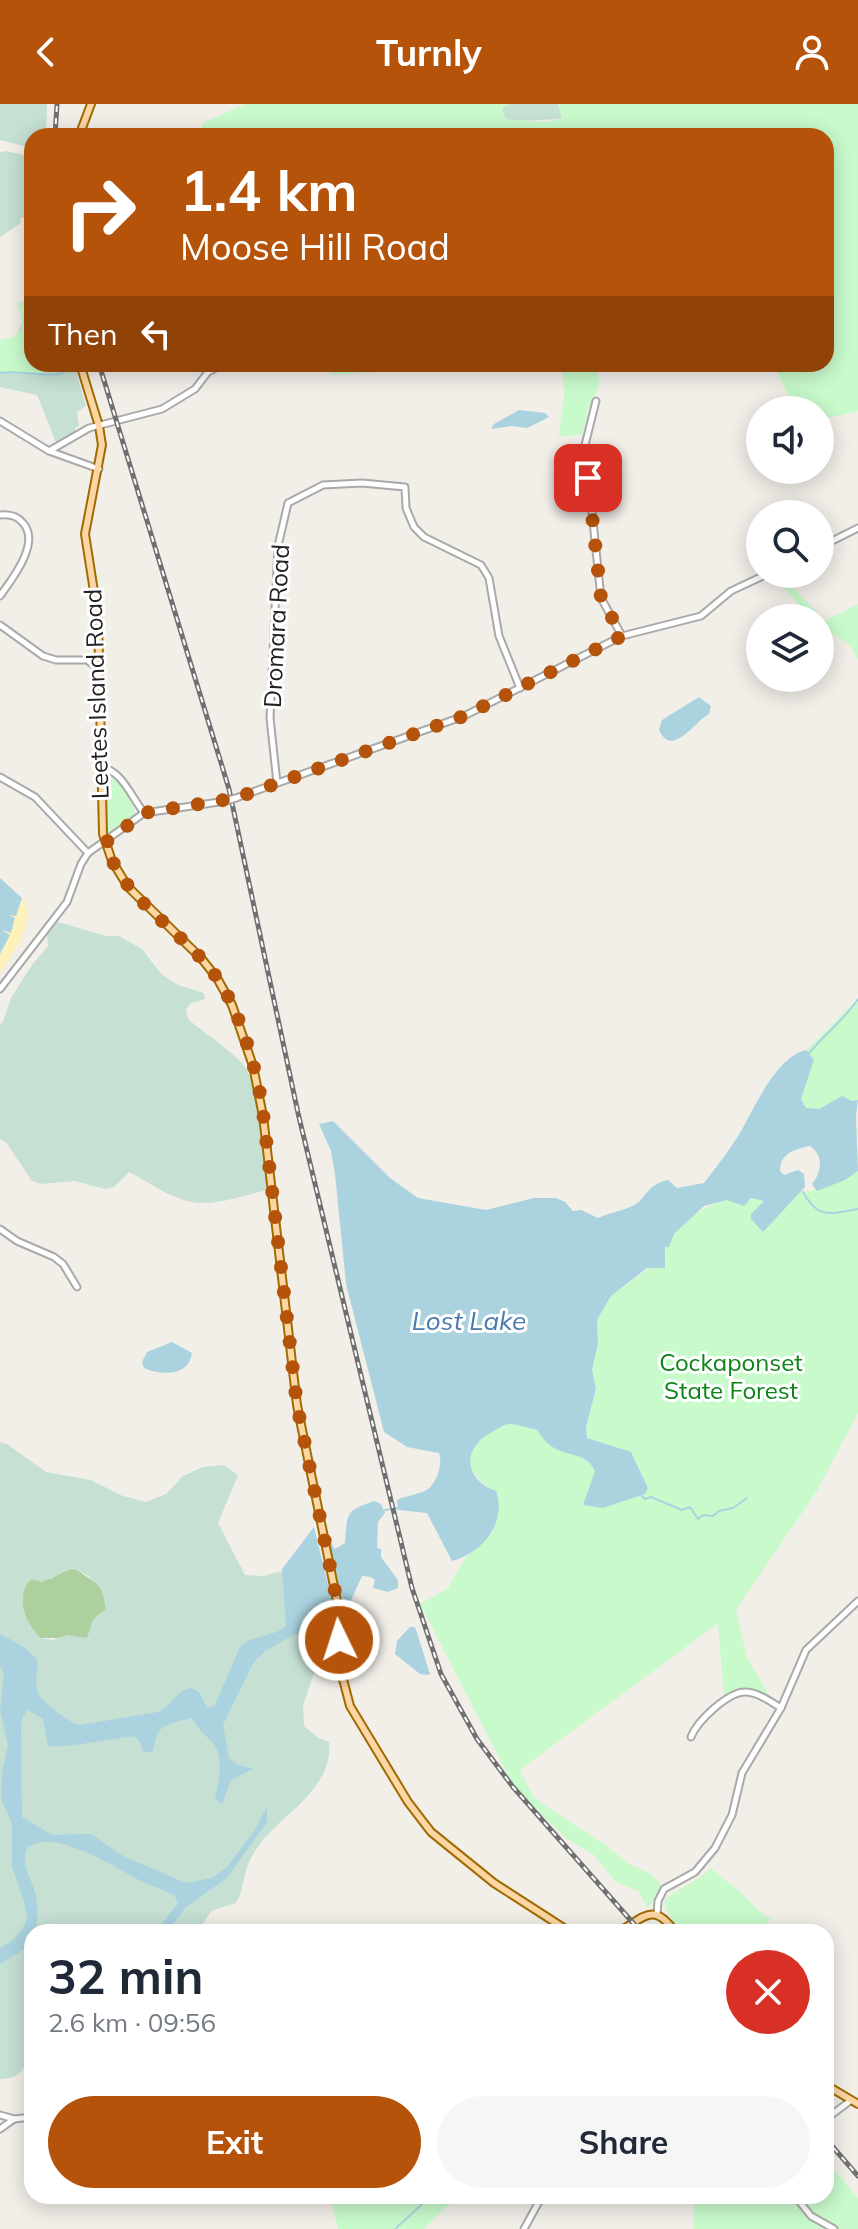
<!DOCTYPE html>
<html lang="en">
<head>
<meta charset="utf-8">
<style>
	body { margin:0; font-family:Mulish,sans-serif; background:#f6f6f7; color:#1f2937; height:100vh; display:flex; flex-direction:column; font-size:30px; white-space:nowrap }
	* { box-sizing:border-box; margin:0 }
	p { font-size:26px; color:#747a83 }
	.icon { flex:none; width:44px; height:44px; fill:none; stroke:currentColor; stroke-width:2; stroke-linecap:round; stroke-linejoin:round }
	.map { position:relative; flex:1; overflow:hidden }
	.details { position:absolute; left:24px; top:1820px; width:810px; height:280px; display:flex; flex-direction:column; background:#fff; border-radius:24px; box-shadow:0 4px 20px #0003 }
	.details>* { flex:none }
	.banner { position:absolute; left:24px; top:24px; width:810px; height:244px; border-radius:24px; box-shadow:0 4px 20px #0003; background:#b45309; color:#fff; overflow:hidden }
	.controls { position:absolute; left:746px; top:292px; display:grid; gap:16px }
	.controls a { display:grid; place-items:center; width:88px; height:88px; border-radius:50%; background:#fff; box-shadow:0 4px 20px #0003; font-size:40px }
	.pin { position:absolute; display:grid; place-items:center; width:68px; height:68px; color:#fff; margin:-34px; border-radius:16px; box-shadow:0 4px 12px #0006 }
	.me { position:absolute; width:88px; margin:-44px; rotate:356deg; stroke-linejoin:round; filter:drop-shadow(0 0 6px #0008) }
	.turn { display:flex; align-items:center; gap:28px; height:168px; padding:0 24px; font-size:36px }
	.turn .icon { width:104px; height:104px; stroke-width:2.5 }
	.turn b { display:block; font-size:56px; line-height:68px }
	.then { display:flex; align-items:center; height:76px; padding:0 24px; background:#0003; gap:16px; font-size:30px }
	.round { display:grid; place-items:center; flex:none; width:84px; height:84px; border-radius:42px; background:#f6f6f7 }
	.overview { display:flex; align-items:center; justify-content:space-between; height:136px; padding:0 24px }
	h1 { font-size:48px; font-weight:700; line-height:60px }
	.primary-button { display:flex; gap:16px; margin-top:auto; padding:16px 24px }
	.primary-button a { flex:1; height:92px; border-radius:48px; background:#b45309; color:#fff; font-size:32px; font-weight:700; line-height:92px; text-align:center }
	.primary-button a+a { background:#f6f6f7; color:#1f2937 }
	header { display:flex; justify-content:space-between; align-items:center; height:104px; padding:0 24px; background:#b45309; color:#fff; font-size:36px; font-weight:700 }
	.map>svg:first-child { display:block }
	.forest { fill:#add19e }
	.wetland { fill:#c6e0d4; fill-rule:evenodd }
	.sand { fill:#fff1ba }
	.park { fill:#c8facc }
	.water { fill:#aad3df }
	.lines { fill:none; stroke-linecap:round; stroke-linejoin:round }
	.stream { stroke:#aad3df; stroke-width:2 }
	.minor-casing { stroke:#a9a9a9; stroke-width:9 }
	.major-casing { stroke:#a06b00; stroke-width:10 }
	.minor { stroke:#fff; stroke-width:5 }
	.major { stroke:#fcd6a4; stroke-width:6 }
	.rail-casing { stroke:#707070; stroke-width:5 }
	.rail { stroke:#fff; stroke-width:2; stroke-dasharray:6; stroke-linecap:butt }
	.minor-bridge-casing { stroke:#a9a9a9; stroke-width:9; stroke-linecap:butt }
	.minor-bridge { stroke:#fff; stroke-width:5 }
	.route { stroke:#b45309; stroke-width:14; stroke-dasharray:0 25.2 }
	.labels { text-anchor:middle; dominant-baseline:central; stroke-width:6; stroke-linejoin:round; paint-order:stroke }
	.street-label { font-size:24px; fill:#222; stroke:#fff }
	.park-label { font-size:24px; fill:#0c8416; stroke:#fff }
	.water-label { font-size:26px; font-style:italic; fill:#4a7aab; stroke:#fff }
</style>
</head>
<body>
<header><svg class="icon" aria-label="back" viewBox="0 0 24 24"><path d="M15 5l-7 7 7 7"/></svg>Turnly<svg class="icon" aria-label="person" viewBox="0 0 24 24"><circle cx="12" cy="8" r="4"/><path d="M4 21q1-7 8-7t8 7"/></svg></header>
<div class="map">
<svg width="858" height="2125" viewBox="0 0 858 2125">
	<rect width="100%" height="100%" fill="#f2efe9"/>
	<path class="forest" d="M 69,1465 C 78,1464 79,1468 87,1473 C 101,1480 106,1490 105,1506 L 96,1513 L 87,1534 L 40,1534 C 25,1519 14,1492 31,1475 L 50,1475 Z"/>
	<g class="wetland">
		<polygon points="0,0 47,0 46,32 32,32 32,44 0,36"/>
		<path d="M 509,0 L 639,0 C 591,12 555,18 505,16 L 502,4 Z"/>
		<polygon points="6,47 32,53 32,113 20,114 21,119 0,133 0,48"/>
		<polygon points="32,194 32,260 74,260 86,302 77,308 79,322 75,324 75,330 56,338 37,291 0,283 0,236 11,234 20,256 17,231 23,216 17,199"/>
		<path d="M 55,817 L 106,832 L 119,832 L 142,845 L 161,870 L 178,881 L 204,889 L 205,895 L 191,899 L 186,906 L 189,916 C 206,930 226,943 242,959 C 260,977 264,1058 267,1086 C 244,1091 216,1102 192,1098 C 170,1094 148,1078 129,1068 L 114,1083 L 105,1085 L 75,1077 L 41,1080 L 32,1077 L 6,1038 L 0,1035 L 0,920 L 3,918 L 11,894 L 32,861 L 48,842 L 47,831 Z"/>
		<path d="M 0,1338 L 7,1340 L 46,1368 L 91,1376 L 120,1391 L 146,1398 L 166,1390 L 183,1372 L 203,1363 L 224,1361 L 238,1371 L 218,1419 L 245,1471 L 264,1472 L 281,1467 L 320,1552 L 303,1601 L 304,1622 L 318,1634 L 329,1638 C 334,1692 268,1714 249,1758 C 243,1771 244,1786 236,1799 L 211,1807 L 198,1828 L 32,1828 C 32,1860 39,1942 22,1966 C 17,1974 9,1974 0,1975 ZM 73,1464 C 92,1472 106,1483 105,1506 L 93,1516 L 87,1534 L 67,1531 L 52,1536 L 40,1534 C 25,1519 14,1492 31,1475 L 42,1478 Z"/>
	</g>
	<path class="sand" d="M 22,794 C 39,815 13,851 0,868 L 0,850 L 7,838 L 2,827 L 11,828 L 14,823 L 9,811 L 20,803 Z"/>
	<g class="park">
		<polygon points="245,0 509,0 502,4 505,15 544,18 562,15 558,0 858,0 858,307 820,316 820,306 794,306 774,260 826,260 826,32 199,32 203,19"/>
		<path d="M 32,194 L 32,260 L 74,260 L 75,263 C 50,274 26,265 0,269 L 0,236 C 27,233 24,220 17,199 Z"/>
		<polygon points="330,260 479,260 331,271"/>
		<polygon points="562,260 594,260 600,278 588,306 582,331 559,332 564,290"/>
		<polygon points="782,472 825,517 858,500 858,556 848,539 821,523 820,514 812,514 776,476"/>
		<polygon points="107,665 124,683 136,710 134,713 108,728 105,701"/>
		<polygon points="858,895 858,996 819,1005 806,1005 801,995 814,956 806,946"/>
		<path d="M 858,1067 L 858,1309 L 818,1385 L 736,1506 L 747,1553 L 774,1599 C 753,1589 745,1581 724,1595 L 718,1519 L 520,1666 L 534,1694 L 604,1740 L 628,1759 L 651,1770 L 661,1781 L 648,1805 L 638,1787 L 616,1778 L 593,1750 L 567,1735 L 522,1692 L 509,1673 L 420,1500 L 448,1484 L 466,1453 L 493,1428 L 488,1384 C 482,1377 471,1370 469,1360 C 466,1342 495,1320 511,1320 C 517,1320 531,1323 536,1326 C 544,1330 547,1341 559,1346 C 574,1352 587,1351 595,1367 L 584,1401 L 603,1404 L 645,1390 L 645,1378 L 631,1348 L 587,1334 L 586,1323 L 596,1286 L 592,1266 L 598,1240 L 597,1216 L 611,1192 L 666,1152 C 664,1143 667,1142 671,1135 C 692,1103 728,1089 765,1097 L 763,1127 L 800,1088 C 824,1087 838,1077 858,1067 Z"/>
		<path d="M 710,1764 L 739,1787 L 764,1811 L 771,1815 L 756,1828 L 680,1828 L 667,1808 L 665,1796 C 679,1783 697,1779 710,1764 Z"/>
		<polygon points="826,2056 858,2094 858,2125 693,2125 695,2092 826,2092"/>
		<polygon points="330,2092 457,2092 424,2125 338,2125"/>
	</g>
	<g class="water">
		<polygon points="519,306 545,309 549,313 527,324 511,322 491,325 494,320"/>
		<path d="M 699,593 L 711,602 L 709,610 C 695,617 672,655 659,626 L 662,616 Z"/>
		<polygon points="0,774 22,794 16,812 9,811 15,814 11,829 2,826 10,831 0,850"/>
		<path d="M 806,946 L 814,956 L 801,995 L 806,1004 L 819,1005 L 842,992 L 852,997 L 858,996 L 856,1012 L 858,1067 L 845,1076 L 817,1087 L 812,1080 C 822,1067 824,1052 810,1042 C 794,1045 780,1050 780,1067 L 784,1071 L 798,1066 L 804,1070 L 805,1083 L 763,1128 L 751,1115 L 751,1110 L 764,1097 L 751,1094 L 744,1102 L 727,1096 L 704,1102 L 674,1130 L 669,1143 L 665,1143 L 665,1164 L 647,1164 L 611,1192 L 597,1216 L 598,1240 L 592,1266 L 596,1285 L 586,1323 L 587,1334 L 631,1348 L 648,1384 L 645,1390 L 603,1404 L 583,1401 L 595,1367 C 586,1349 572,1353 556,1345 C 547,1341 542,1333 537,1326 C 529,1324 520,1321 511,1320 C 505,1320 499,1324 494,1327 C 462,1342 462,1375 496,1387 C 507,1418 483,1449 452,1457 L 427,1409 L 398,1406 L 397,1396 C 405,1392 421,1390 428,1385 C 437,1378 443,1360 439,1349 L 407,1343 L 384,1328 L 346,1180 L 335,1070 L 331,1047 L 319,1020 L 333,1017 L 390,1074 L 418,1094 L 486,1106 L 534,1094 L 556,1094 L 565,1098 L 573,1107 L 581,1106 L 598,1114 C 609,1109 620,1107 630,1103 C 646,1098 644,1081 668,1076 L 677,1084 L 704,1079 C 717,1062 730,1046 741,1027 C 755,1003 776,953 806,946 Z"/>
		<path d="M 172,1238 L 192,1249 C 189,1272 162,1272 144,1264 L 142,1258 L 147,1248 Z"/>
		<path d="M 374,1397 L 381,1400 L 385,1409 L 378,1418 L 377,1444 L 381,1445 L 381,1453 L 398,1476 L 398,1484 L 388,1488 L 373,1484 L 375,1476 L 371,1473 L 362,1472 L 349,1501 C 335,1494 331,1451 328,1434 L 335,1445 L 345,1439 C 347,1408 346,1407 374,1397 Z"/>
		<path d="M 314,1423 L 334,1505 L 329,1518 L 313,1538 L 295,1530 L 265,1547 L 253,1559 L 223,1621 L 229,1654 L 236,1660 L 253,1665 L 231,1676 L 222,1700 L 215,1695 C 218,1679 225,1651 212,1638 C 204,1630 198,1625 192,1614 C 182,1617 161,1619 157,1631 C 154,1638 156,1642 151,1649 L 143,1647 L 140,1638 L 134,1632 C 116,1634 60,1645 48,1642 L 43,1615 L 28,1606 L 23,1612 L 21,1621 L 22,1713 L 52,1731 L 91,1730 L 123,1752 L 186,1779 L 212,1774 L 227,1763 L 254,1727 L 267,1703 L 267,1718 L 227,1774 L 186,1803 L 167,1828 L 155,1828 L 178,1799 L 174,1791 C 163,1786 150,1781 139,1776 C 114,1763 54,1723 27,1744 C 21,1762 30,1771 35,1788 C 39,1801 37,1815 36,1828 L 32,1828 L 32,1837 L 20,1848 L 0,1860 L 0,1844 L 13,1836 L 24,1823 L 27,1814 L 24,1797 L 12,1763 L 12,1720 L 1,1695 L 2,1669 L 8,1641 L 0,1607 L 4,1569 L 0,1562 L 0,1530 L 24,1543 L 37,1555 C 39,1566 34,1579 38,1589 C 42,1598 71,1620 80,1621 L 158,1608 C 172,1602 175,1587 191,1584 L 199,1588 L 207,1604 L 215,1601 L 240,1543 C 253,1530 272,1534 286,1522 L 282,1465 Z"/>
		<polygon points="410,1523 415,1523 430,1570 428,1571 420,1570 395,1550 397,1537"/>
	</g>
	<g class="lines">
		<g class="stream">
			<path d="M 0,269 C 20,266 39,273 59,270 C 65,269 72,265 77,262"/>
			<path d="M 809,949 C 825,930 845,915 858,895"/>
			<path d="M 803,1088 C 819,1117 832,1109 858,1105"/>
			<polyline points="641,1391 645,1395 651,1393 682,1406 690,1403 698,1415 703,1411 713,1412 719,1407 733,1404 747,1394"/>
			<polyline points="385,1406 398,1404"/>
			<polyline points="395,2125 431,2092"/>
		</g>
		<g class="minor-casing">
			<g id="minor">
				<polyline points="596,297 585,341 601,494 622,532"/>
				<polyline points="0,317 49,347 99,365"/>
				<polyline points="49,347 89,324 162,305 195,285 208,268 223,260"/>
				<path d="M 0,411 C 9,410 17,411 23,419 C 41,439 12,475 0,492"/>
				<polyline points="820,443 858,424"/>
				<polyline points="0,521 43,552 56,556 87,556 98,564"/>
				<path d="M 100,662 C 123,668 130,691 144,709"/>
				<polyline points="0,673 35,693 88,749"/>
				<polyline points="277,679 270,614 278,442 288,399 323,381 362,379 405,383 406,404 414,423 424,433 481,461 489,474 499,532 520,584"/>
				<polyline points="236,694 464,612 622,532 701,512 731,487 767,470"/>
				<polyline points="0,885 67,798 81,760 88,749 144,709 226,697"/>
				<polyline points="0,1125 17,1137 54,1153 63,1160 77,1183"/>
				<path d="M 691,1633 C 697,1617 728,1588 745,1588 C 758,1588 771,1598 781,1604"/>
				<polyline points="657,1810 658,1797 664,1785 695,1768 715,1744 732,1711 742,1669 781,1604 806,1546 858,1497"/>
				<polyline points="0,2011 14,2015 32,2013"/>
				<polyline points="826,2015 850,1997"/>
				<polyline points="0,2025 14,2015"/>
				<polyline points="795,2092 811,2112 834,2125"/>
				<polyline points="524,2125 542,2092"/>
			</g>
		</g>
		<g class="major-casing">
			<g id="major">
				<polyline points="79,32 91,0"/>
				<polyline points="80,260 99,322 102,341 85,430 98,513 103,730 112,757 128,783 201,854 217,874 232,901 253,962 263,1012 297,1301 337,1497 339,1560 350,1602 408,1698 431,1728 494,1779 570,1828"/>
				<path d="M 618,1828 C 643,1815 653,1796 675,1828"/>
				<polyline points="826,1981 858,2000"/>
			</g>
		</g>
		<use href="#minor" class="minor"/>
		<use href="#major" class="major"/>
		<g class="rail-casing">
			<g id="rail">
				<polyline points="55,32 57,0"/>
				<polyline points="99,260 229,685 298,1009 412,1484 441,1570 477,1635 513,1683 641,1828"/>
				<polyline points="826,2035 858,2072"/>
			</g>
		</g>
		<use href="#rail" class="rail"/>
		<g class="minor-bridge-casing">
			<polyline id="minor-bridge" points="226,697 236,694"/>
		</g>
		<use href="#minor-bridge" class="minor-bridge"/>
	</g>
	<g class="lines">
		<path class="route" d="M 339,1536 L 337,1497 L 297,1301 L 262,1000 C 254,956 237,896 208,862 C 172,820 123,794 105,739 L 144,709 L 236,694 L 464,612 L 622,532 L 601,494 L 588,374"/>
	</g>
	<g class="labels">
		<g class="street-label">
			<text transform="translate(276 522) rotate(-87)">Dromara Road</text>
			<text transform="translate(96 590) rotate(-92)">Leetes Island Road</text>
		</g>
		<g class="park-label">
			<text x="731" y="1258">Cockaponset<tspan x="731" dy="28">State Forest</tspan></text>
		</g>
		<g class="water-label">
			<text x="469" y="1216">Lost Lake</text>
		</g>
	</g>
</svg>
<div class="controls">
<a><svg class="icon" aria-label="sound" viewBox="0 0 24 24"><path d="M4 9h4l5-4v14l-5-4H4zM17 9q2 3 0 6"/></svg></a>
<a><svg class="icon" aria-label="search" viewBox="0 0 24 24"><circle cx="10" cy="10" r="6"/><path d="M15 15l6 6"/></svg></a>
<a><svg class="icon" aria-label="layers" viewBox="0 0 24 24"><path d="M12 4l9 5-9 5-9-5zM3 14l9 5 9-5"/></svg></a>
</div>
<div class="pin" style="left:588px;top:374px;background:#d93025"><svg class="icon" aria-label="arrive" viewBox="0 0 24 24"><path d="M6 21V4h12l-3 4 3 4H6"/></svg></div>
<svg class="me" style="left:339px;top:1536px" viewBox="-20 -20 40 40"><circle r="17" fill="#b45309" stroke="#fff" stroke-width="3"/><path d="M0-11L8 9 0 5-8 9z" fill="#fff"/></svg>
<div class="banner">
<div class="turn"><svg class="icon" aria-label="right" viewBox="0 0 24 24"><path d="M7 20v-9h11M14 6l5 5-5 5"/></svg><div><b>1.4 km</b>Moose Hill Road</div></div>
<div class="then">Then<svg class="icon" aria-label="left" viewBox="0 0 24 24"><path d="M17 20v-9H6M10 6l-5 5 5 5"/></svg></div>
</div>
<section class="details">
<div class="overview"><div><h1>32 min</h1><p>2.6 km · 09:56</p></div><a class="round" style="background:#d93025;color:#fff"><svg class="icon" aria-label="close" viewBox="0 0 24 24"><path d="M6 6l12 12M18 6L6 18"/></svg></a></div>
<div class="primary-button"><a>Exit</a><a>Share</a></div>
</section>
</div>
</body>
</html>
